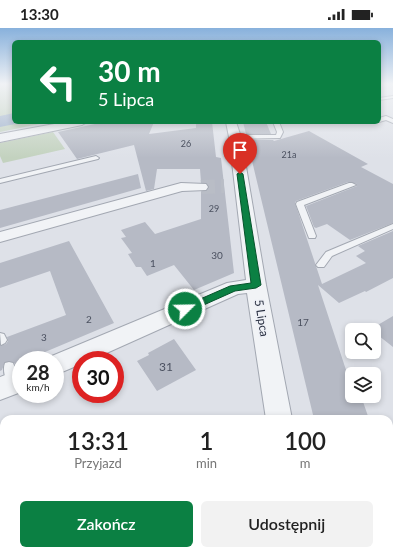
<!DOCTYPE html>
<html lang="pl">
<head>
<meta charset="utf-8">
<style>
	body { margin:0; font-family:Lato,sans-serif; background:#f2f2f2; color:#222; height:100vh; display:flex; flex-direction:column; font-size:15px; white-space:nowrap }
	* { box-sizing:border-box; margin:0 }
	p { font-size:13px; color:#767676 }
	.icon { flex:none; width:22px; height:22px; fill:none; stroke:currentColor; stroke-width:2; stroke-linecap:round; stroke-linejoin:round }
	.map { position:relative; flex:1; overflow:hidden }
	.details { position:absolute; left:0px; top:387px; width:393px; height:140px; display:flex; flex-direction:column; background:#fff; border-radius:12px 12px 0 0; box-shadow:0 2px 6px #0003 }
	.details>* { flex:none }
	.hud { position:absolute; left:12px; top:12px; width:369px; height:84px; border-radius:6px; box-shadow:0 2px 6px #0003; background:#0b8043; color:#fff; overflow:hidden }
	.buttons { position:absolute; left:345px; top:295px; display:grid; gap:8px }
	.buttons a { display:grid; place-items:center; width:36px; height:36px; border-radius:6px; background:#fff; box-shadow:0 2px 6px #0003; font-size:20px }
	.speed { position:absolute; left:12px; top:323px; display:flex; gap:8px; font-size:20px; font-weight:700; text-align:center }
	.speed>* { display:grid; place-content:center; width:52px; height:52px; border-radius:50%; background:#fff; box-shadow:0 2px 6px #0003; line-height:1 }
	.speed small { font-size:10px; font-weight:400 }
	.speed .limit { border:6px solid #d22; background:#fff; color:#111 }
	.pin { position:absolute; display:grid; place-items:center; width:34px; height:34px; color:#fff; margin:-41px -17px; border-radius:50% 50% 50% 0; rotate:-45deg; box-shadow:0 0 4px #0007 }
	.pin .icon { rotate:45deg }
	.me { position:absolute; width:44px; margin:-22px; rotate:67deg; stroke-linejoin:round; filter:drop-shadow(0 0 3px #0008) }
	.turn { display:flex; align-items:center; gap:14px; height:84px; padding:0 20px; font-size:18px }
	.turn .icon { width:52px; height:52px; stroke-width:2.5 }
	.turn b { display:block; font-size:28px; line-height:34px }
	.eta { display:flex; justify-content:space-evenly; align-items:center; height:68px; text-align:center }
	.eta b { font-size:24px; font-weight:600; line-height:28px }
	.primary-button { display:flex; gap:8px; margin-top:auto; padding:8px 20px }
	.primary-button a { flex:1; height:46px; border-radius:6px; background:#0b8043; color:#fff; font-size:16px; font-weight:600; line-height:46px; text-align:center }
	.primary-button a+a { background:#f2f2f2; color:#222 }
	.status { display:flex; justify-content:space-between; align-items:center; height:28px; padding:0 20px; background:#fff; direction:ltr }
	.status svg { height:11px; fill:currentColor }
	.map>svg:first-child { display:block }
	.green { fill:#c3d2bf }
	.water { fill:#99adc9 }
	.building { fill:#b6bac5 }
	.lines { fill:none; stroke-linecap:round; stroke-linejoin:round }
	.minor-tunnel { stroke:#b9bdc6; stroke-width:14; stroke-dasharray:14 6; stroke-linecap:butt }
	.service-casing { stroke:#a3a8b2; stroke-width:2 }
	.minor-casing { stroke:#a3a8b2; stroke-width:2 }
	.service { fill:#f1f3f6; fill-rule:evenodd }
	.minor { fill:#f1f3f6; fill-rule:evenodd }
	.route { fill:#0b8043; stroke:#07532c }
	.labels { text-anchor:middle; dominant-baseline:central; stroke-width:3; stroke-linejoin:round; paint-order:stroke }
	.far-number-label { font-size:9px; fill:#4b5160 }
	.number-label { font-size:10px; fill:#4b5160 }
	.street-label { font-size:12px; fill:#272e3f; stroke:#eef0f6 }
	.near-number-label { font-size:12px; fill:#4b5160 }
</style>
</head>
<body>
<div class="status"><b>13:30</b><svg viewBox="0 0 49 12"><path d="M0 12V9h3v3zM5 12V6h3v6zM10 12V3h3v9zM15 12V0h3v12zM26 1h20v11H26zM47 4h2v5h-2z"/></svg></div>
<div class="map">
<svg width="393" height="527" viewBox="0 0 393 527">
	<rect width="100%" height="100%" fill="#dee1e8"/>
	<g class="green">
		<polygon points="14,56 14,94 49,94 0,104 0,57"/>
		<polygon points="53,104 65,121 3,135 0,128 0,115"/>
	</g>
	<polygon class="water" points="14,85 14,94 25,94 0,99 0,88"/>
	<g class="building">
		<polygon points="104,94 154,94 149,106 196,100 196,94 212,94 216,129 221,130 234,245 194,262 174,237 147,248 141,239 136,239 128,226 132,225 121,210 126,209 121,202 145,194 155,206 201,191 201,164 207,163 209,158 206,154 201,154 200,141 157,141 154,161 146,163 134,117 77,131 58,104"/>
		<polygon points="243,94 266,94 271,106 246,106"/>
		<polygon points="309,103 368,136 361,139 393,156 393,195 350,212 327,196 316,200 314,199 306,178 357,158 357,156 348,154 296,173 295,175 322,256 366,235 356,228 365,223 358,218 393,203 393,250 366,264 365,263 339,275 318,257 347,345 352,342 354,346 352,346 352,368 361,368 369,391 314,391 247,112 273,112 274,113"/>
		<polygon points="138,146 141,160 0,200 0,182"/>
		<polygon points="69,213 114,295 26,332 21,332 21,334 15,336 13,334 5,334 2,342 0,343 0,318 6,316 8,313 7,309 66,287 50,243 0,260 0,235"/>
		<polygon points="393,288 393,319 374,304 374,302 371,301"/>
		<polygon points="174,311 196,342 157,363 137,333 149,327 148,325"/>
	</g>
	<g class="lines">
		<polyline class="minor-tunnel" points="201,159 224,158"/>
		<g class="service-casing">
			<g id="service">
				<polygon points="393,68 393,70 379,72 379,70"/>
				<polygon points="386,88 393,91 393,95 386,92 379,94 379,90"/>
				<polygon points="273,94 279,94 283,104 280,110 235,111 232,109 235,107 276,107 277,104"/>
				<polygon points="96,128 99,130 98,131 0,155 0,151"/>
				<polygon points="349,155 352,155 356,157 304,177 316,208 315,210 309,210 296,176 297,174"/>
				<polygon points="393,196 393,201 332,228 324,239 318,239 316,237 326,224"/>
				<polygon points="0,305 4,306 7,312 5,315 1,317"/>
				<path d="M 9,334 L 13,335 C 16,342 20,352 17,359 L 13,360 L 9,359 C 6,353 2,342 5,335 Z"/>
			</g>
		</g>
		<g class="minor-casing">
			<g id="minor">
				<polygon points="65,94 87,94 82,97 0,114 0,106"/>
				<polygon points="226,94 236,94 241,109 266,257 292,391 266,391 247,265 238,266 91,332 81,332 81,336 55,347 55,332 45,332 47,330 227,255 246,252 229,109"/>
				<polygon points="181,155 206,156 208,159 206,162 182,163 0,214 0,204"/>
				<polygon points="21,341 21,364 0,372 0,349"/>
				<polygon points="101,523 136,523 137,525 136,527 99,527"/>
				<rect x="284" y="523" width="34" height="4"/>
			</g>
		</g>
		<use href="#service" class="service"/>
		<use href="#minor" class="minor"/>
	</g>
	<linearGradient id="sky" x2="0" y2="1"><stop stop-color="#88b1dc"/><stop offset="0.43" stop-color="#f0f2f5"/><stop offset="1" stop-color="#f0f2f5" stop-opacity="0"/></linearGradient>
	<rect width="393" height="130" fill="url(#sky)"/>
	<polygon class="route" points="240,144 243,146 261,257 256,260 235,263 188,284 182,284 180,281 182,279 230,258 251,255 237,146"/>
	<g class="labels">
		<g class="far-number-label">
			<text x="186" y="115">26</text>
			<text x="289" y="126">21a</text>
			<text x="214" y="180">29</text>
		</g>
		<g class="number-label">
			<text x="217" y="227">30</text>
			<text x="153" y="235">1</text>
			<text x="89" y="291">2</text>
			<text x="303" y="294">17</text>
			<text x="44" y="309">3</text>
		</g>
		<g class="street-label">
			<text transform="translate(262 290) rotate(81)">5 Lipca</text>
		</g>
		<g class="near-number-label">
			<text x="166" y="338">31</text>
		</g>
	</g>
</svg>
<div class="buttons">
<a><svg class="icon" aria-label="search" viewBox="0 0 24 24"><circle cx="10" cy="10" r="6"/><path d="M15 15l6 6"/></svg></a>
<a><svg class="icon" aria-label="layers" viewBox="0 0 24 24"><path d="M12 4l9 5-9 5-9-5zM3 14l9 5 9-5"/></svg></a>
</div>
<div class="speed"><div>28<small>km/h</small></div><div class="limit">30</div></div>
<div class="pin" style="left:240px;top:146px;background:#d93025"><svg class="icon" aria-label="arrive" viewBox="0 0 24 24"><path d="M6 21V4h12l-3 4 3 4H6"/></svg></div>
<svg class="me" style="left:185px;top:281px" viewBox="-20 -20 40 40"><circle r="17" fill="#0b8043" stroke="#fff" stroke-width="3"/><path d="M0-11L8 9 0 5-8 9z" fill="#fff"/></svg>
<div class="hud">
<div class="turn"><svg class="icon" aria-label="left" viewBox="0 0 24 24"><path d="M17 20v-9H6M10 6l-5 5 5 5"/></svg><div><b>30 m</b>5 Lipca</div></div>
</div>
<section class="details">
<div class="eta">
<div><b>13:31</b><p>Przyjazd</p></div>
<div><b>1</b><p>min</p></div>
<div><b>100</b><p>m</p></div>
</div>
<div class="primary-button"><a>Zakończ</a><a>Udostępnij</a></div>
</section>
</div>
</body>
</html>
